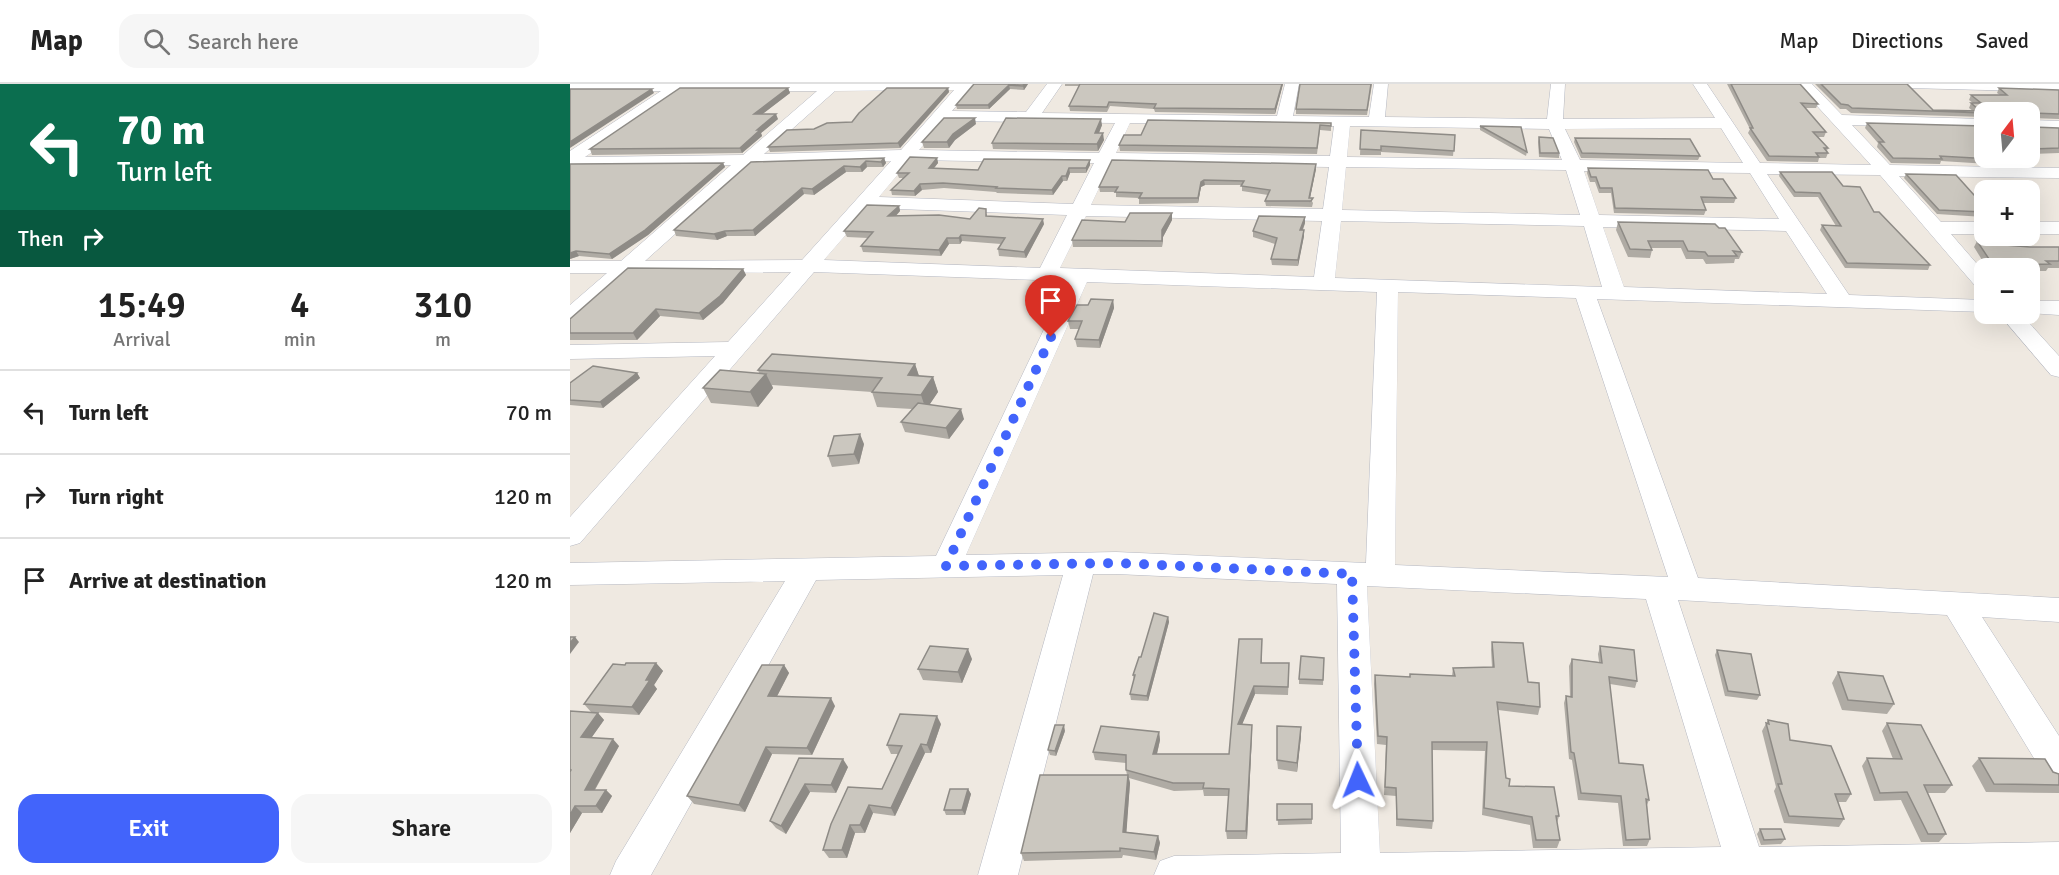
<!DOCTYPE html>
<html lang="en">
<head>
<meta charset="utf-8">
<style>
	body { margin:0; font-family:Signika,sans-serif; background:#f6f6f6; color:#222; height:100vh; display:flex; flex-direction:column; font-size:22px; white-space:nowrap }
	* { box-sizing:border-box; margin:0 }
	p { font-size:20px; color:#767676 }
	.icon { flex:none; width:33px; height:33px; fill:none; stroke:currentColor; stroke-width:2; stroke-linecap:round; stroke-linejoin:round }
	.map { position:relative; flex:1; overflow:hidden }
	.panel { display:flex; flex-direction:column; background:#fff; width:570px }
	.panel>* { flex:none }
	.banner { background:#0b6e4f; color:#fff; overflow:hidden }
	.needle { width:39px; rotate:16deg }
	.buttons { position:absolute; left:1404px; top:18px; display:grid; gap:12px }
	.buttons a { display:grid; place-items:center; width:66px; height:66px; border-radius:12px; background:#fff; box-shadow:0 6px 24px #0002; font-size:30px }
	.pin { position:absolute; display:grid; place-items:center; width:51px; height:51px; color:#fff; margin:-62px -26px; border-radius:50% 50% 50% 0; rotate:-45deg; box-shadow:0 0 6px #0007 }
	.pin .icon { rotate:45deg }
	.me { position:absolute; width:66px; margin:-33px; rotate:358deg; stroke-linejoin:round; filter:drop-shadow(0 0 4px #0008) }
	.turn { display:flex; align-items:center; gap:21px; height:126px; padding:0 18px; font-size:27px }
	.turn .icon { width:78px; height:78px; stroke-width:2.5 }
	.turn b { display:block; font-size:42px; line-height:51px }
	.then { display:flex; align-items:center; height:57px; padding:0 18px; background:#0003; gap:12px; font-size:22px }
	.eta { display:flex; justify-content:space-evenly; align-items:center; height:102px; text-align:center }
	.eta b { font-size:36px; font-weight:600; line-height:42px }
	.cta { display:flex; gap:12px; margin-top:auto; padding:12px 18px }
	.cta a { flex:1; height:69px; border-radius:18px; background:#4264fb; color:#fff; font-size:24px; font-weight:600; line-height:69px; text-align:center }
	.cta a+a { background:#f6f6f6; color:#222 }
	ul { padding:0; list-style:none }
	li { display:flex; align-items:center; gap:18px; height:84px; padding:0 18px; border-top:2px solid #e0e0e0 }
	li div { flex:1 }
	li b { display:block; font-size:22px }
	li em { font-style:normal }
	header { display:flex; align-items:center; gap:36px; box-sizing:border-box; height:84px; padding:0 30px; background:#fff; border-bottom:2px solid #e0e0e0 }
	header strong { font-size:28px }
	nav { display:flex; gap:33px; margin-inline-start:auto; font-size:21px }
	.search { width:420px; height:54px; background:#f6f6f6; display:flex; align-items:center; gap:15px; box-sizing:border-box; padding:0 21px; border-radius:18px; color:#767676; font-size:22px }
	main { display:flex; flex:1; min-height:0 }
	.map>svg:first-child { display:block }
	.lines { fill:none; stroke-linecap:round; stroke-linejoin:round }
	.minor-casing { stroke:#b4b7c1; stroke-width:1 }
	.minor { fill:#fff; fill-rule:evenodd }
	.wall { fill:#afaba4 }
	.shaded-wall { fill:#8e8b86 }
	.building { fill:#cbc7bf; stroke:#8e8b86; stroke-width:1.5 }
	.route { stroke:#4264fb; stroke-width:10; stroke-dasharray:0 18 }
</style>
</head>
<body>
<header>
<strong>Map</strong>
<div class="search"><svg class="icon" aria-label="search" viewBox="0 0 24 24"><circle cx="10" cy="10" r="6"/><path d="M15 15l6 6"/></svg>Search here</div>
<nav><a>Map</a><a>Directions</a><a>Saved</a></nav>
</header>
<main>
<section class="panel">
<div class="banner">
<div class="turn"><svg class="icon" aria-label="left" viewBox="0 0 24 24"><path d="M17 20v-9H6M10 6l-5 5 5 5"/></svg><div><b>70 m</b>Turn left</div></div>
<div class="then">Then<svg class="icon" aria-label="right" viewBox="0 0 24 24"><path d="M7 20v-9h11M14 6l5 5-5 5"/></svg></div>
</div>
<div class="eta">
<div><b>15:49</b><p>Arrival</p></div>
<div><b>4</b><p>min</p></div>
<div><b>310</b><p>m</p></div>
</div>
<ul>
<li><svg class="icon" aria-label="left" viewBox="0 0 24 24"><path d="M17 20v-9H6M10 6l-5 5 5 5"/></svg><div><b>Turn left</b></div><em>70 m</em></li>
<li><svg class="icon" aria-label="right" viewBox="0 0 24 24"><path d="M7 20v-9h11M14 6l5 5-5 5"/></svg><div><b>Turn right</b></div><em>120 m</em></li>
<li><svg class="icon" aria-label="arrive" viewBox="0 0 24 24"><path d="M6 21V4h12l-3 4 3 4H6"/></svg><div><b>Arrive at destination</b></div><em>120 m</em></li>
</ul>
<div class="cta"><a>Exit</a><a>Share</a></div>
</section>
<div class="map">
<svg width="1489" height="791" viewBox="0 0 1489 791">
	<rect width="100%" height="100%" fill="#efe9e1"/>
	<g class="lines">
		<g class="minor-casing">
			<g id="minor">
				<path d="M 0,0 L 405,0 L 382,27 L 456,28 L 477,0 L 492,0 L 472,29 L 707,32 L 715,0 L 729,0 L 723,32 L 799,33 L 804,0 L 818,0 L 815,33 L 977,35 L 981,0 L 995,0 L 993,35 L 1145,34 L 1123,0 L 1137,0 L 1190,79 L 1301,81 L 1227,0 L 1242,0 L 1272,31 L 1414,35 L 1414,45 L 1282,41 L 1320,81 L 1489,84 L 1489,94 L 1329,92 L 1371,138 L 1414,138 L 1414,150 L 1381,150 L 1414,188 L 1414,206 L 1407,204 L 1310,91 L 1197,90 L 1279,211 L 1414,216 L 1414,228 L 1027,215 L 1128,494 L 1489,514 L 1489,538 L 1412,533 L 1489,652 L 1489,699 L 1476,694 L 1377,531 L 1108,516 L 1189,763 L 1489,758 L 1489,791 L 584,791 L 590,777 L 604,772 L 771,769 L 767,500 L 546,490 L 523,490 L 448,791 L 408,791 L 493,491 L 246,496 L 81,791 L 40,791 L 46,777 L 215,497 L 0,501 L 0,479 L 366,472 L 497,197 L 244,188 L 10,459 L 0,462 L 0,433 L 145,272 L 0,275 L 0,261 L 158,258 L 221,188 L 61,189 L 8,237 L 0,239 L 0,221 L 37,189 L 0,189 L 0,177 L 51,177 L 161,81 L 0,83 L 0,67 L 91,7 L 0,7 ZM 384,6 L 331,66 L 194,70 L 265,7 ZM 111,7 L 247,7 L 173,71 L 15,73 ZM 374,37 L 545,39 L 529,69 L 349,66 ZM 560,39 L 764,42 L 760,72 L 546,69 ZM 780,42 L 979,45 L 992,76 L 777,73 ZM 1151,44 L 1173,79 L 1010,76 L 995,45 ZM 340,76 L 524,79 L 503,120 L 309,113 ZM 321,77 L 232,176 L 75,177 L 182,81 ZM 541,79 L 759,83 L 753,125 L 521,121 ZM 776,83 L 996,86 L 1010,131 L 772,126 ZM 1014,87 L 1180,89 L 1209,135 L 1029,131 ZM 299,124 L 497,131 L 470,184 L 254,176 ZM 516,132 L 752,137 L 744,193 L 490,184 ZM 771,137 L 1014,142 L 1032,203 L 765,194 ZM 1033,143 L 1216,147 L 1257,210 L 1054,203 ZM 517,198 L 807,208 L 796,479 L 546,468 L 396,471 ZM 828,208 L 1006,214 L 1098,493 L 825,481 ZM 797,502 L 1076,515 L 1151,763 L 810,769 Z"/>
				<polygon points="1332,0 1489,0 1489,8 1339,4"/>
				<polygon points="1460,36 1489,37 1489,47 1460,46"/>
				<rect x="1460" y="138" width="29" height="12"/>
				<polygon points="1460,217 1489,217 1489,231 1460,229"/>
				<polygon points="1429,230 1451,230 1489,272 1489,293 1481,291"/>
			</g>
		</g>
		<use href="#minor" class="minor"/>
	</g>
	<g class="wall">
		<polygon points="404,0 458,0 454,6 440,5 419,25 387,25 386,21"/>
		<polygon points="495,0 713,0 705,30 585,28 584,25 540,22 537,28 500,27 499,22 509,2 495,2"/>
		<polygon points="730,0 802,0 797,31 726,30 726,25"/>
		<polygon points="1157,0 1230,0 1248,20 1246,24 1235,24 1256,48 1254,53 1248,53 1258,64 1257,67 1258,69 1256,74 1249,74 1248,78 1197,77 1178,49 1180,45"/>
		<polygon points="1245,0 1337,0 1363,26 1403,27 1399,24 1401,19 1403,19 1399,16 1401,11 1430,11 1427,9 1429,4 1489,6 1489,35 1460,34 1461,43 1489,44 1489,69 1460,70 1460,28 1414,28 1414,33 1281,29 1276,25 1270,25"/>
		<polygon points="218,4 220,9 192,30 208,35 191,49 192,52 172,69 22,71 20,65"/>
		<polygon points="378,4 379,8 330,64 200,68 198,63 244,45 282,38"/>
		<polygon points="761,39 761,47 750,46 747,70 550,67 549,61 571,51"/>
		<polygon points="1297,39 1414,42 1414,74 1422,75 1419,80 1371,77 1370,80 1321,79 1307,63 1308,59 1295,44"/>
		<polygon points="406,40 385,56 379,64 354,64 352,58"/>
		<polygon points="532,41 529,49 534,56 528,67 423,65 422,59"/>
		<polygon points="910,42 957,68 956,72 910,46"/>
		<polygon points="791,46 885,51 883,72 811,68 811,71 790,71"/>
		<polygon points="969,53 989,69 989,74 969,73 968,58"/>
		<polygon points="1005,54 1130,72 1128,76 1011,74 1004,58"/>
		<polygon points="314,74 316,79 313,83 297,83 292,88 276,88 244,111 234,110 185,152 157,152 147,156 106,152 104,146 181,78"/>
		<polygon points="367,74 368,79 364,84 408,86 520,76 520,81 516,89 500,89 497,97 493,97 483,111 427,109 426,108 374,104 352,106 345,112 322,111 321,106 333,94 329,94 327,89"/>
		<polygon points="153,79 155,83 78,151 42,175 9,172 0,175 0,80"/>
		<polygon points="1018,84 1143,95 1166,114 1164,119 1133,119 1136,126 1134,131 1044,129 1041,109 1029,109 1025,98 1020,98 1017,89"/>
		<polygon points="746,85 740,114 743,119 742,123 696,122 695,117 698,111 672,107 672,101 635,101 631,103 628,119 569,120 569,114 546,113 546,108 530,108 529,103"/>
		<polygon points="1210,88 1273,102 1304,128 1360,181 1358,186 1275,184 1250,146 1252,141 1266,142 1248,113 1224,113 1209,92"/>
		<polygon points="1336,90 1404,111 1414,117 1414,133 1367,130 1334,94"/>
		<polygon points="329,122 330,127 326,132 400,135 417,130 417,132 474,140 456,174 429,172 428,165 431,160 392,157 390,160 379,160 371,172 293,168 291,162 298,154 277,153 274,147"/>
		<polygon points="735,133 735,139 733,146 734,146 734,152 728,182 702,181 701,175 705,160 683,153 683,147"/>
		<polygon points="602,136 593,153 592,163 503,163 502,156 555,138"/>
		<polygon points="1048,138 1172,168 1169,175 1165,175 1164,179 1136,180 1133,175 1116,175 1111,164 1081,164 1082,166 1080,174 1058,173 1046,146"/>
		<polygon points="1407,157 1435,161 1460,163 1489,163 1489,184 1478,184 1476,187 1460,187 1460,184 1417,184 1404,163"/>
		<polygon points="173,185 176,191 153,219 133,236 90,232 67,256 0,256 0,235"/>
		<polygon points="543,216 544,224 530,264 507,263 505,255 509,245 500,245 498,237 518,221"/>
		<polygon points="345,280 349,292 363,293 368,308 359,321 394,335 379,355 335,348 331,338 342,325 307,323 302,308 202,301 203,304 188,323 141,319 133,304 189,289 188,286"/>
		<polygon points="67,289 70,294 33,324 0,321 0,299"/>
		<polygon points="294,360 289,380 262,383 258,372"/>
		<polygon points="598,533 599,538 578,617 561,616 560,610 564,596 563,591 571,573"/>
		<polygon points="692,555 692,579 719,587 718,611 685,610 672,640 682,649 677,755 657,755 656,747 659,712 634,712 633,706 604,707 559,694 560,699 556,748 588,752 590,759 586,776 553,771 552,774 454,777 451,769 557,691 556,686 556,679 525,676 523,668 589,648 590,656 587,670 659,670"/>
		<polygon points="922,558 958,598 970,623 968,631 928,626 936,694 939,702 989,732 987,739 990,756 987,764 963,764 960,741 912,731 915,667 862,666 863,737 862,745 826,742 826,712 814,711 816,661 807,660 804,600 805,591 840,593 882,592 883,584 922,583 921,566"/>
		<polygon points="1030,562 1067,597 1065,604 1040,600 1049,679 1079,716 1077,721 1080,755 1077,762 1053,762 1048,719 1008,716 1002,676 999,675 994,619 996,612 1000,612 999,582 1002,575 1029,578 1028,570"/>
		<polygon points="1147,566 1190,611 1187,616 1155,612 1145,571"/>
		<polygon points="754,574 753,601 729,600 729,595"/>
		<polygon points="402,575 392,599 353,596 348,585"/>
		<polygon points="86,579 93,587 84,601 87,605 69,631 21,628 14,620 55,581"/>
		<polygon points="214,581 219,589 207,612 265,622 242,671 202,670 175,728 124,720 117,712"/>
		<polygon points="1268,588 1324,620 1317,630 1272,626 1262,599"/>
		<polygon points="0,627 28,629 34,636 21,654 49,662 25,706 36,706 42,712 32,729 12,729 0,749"/>
		<polygon points="1198,636 1281,710 1276,718 1268,718 1274,735 1269,743 1214,739 1204,707 1206,703 1192,647"/>
		<polygon points="1317,639 1382,701 1375,709 1357,709 1376,750 1369,758 1351,758 1331,716 1304,717 1292,682 1297,674 1323,675 1312,647"/>
		<polygon points="371,640 361,669 355,669 325,732 303,729 295,749 285,749 277,774 259,774 253,766 312,705 328,670 321,670 317,661"/>
		<polygon points="495,647 486,672 480,671 478,666"/>
		<polygon points="731,652 727,688 708,685 707,676"/>
		<polygon points="229,674 278,683 266,709 240,708 216,750 206,744 200,737"/>
		<polygon points="1409,674 1483,688 1489,690 1489,709 1416,708 1402,682"/>
		<polygon points="398,705 401,710 395,731 376,731 374,726"/>
		<polygon points="707,720 742,720 742,740 708,741"/>
		<polygon points="1190,745 1215,755 1211,760 1191,761 1187,750"/>
	</g>
	<g class="shaded-wall">
		<polygon points="454,0 458,0 454,6 453,2"/>
		<polygon points="712,0 713,0 705,30 705,25"/>
		<polygon points="439,1 440,5 419,25 418,21"/>
		<polygon points="218,4 220,9 186,35 184,30"/>
		<polygon points="378,4 379,8 330,64 328,59"/>
		<polygon points="82,5 84,9 0,64 0,58"/>
		<polygon points="206,30 208,35 191,49 192,52 172,69 170,64 187,46"/>
		<polygon points="405,34 406,40 385,56 379,64 377,58 383,50"/>
		<polygon points="531,35 532,41 526,56 525,49"/>
		<polygon points="533,49 534,56 528,67 527,60"/>
		<polygon points="314,74 316,79 313,83 311,78"/>
		<polygon points="367,74 368,79 360,89 359,84"/>
		<polygon points="520,76 520,81 516,89 516,84"/>
		<polygon points="296,77 297,83 292,88 290,83"/>
		<polygon points="153,79 155,83 78,151 42,175 39,170"/>
		<polygon points="746,80 746,85 739,119 739,114"/>
		<polygon points="274,82 276,88 244,111 242,105"/>
		<polygon points="499,84 500,89 497,97 496,92"/>
		<polygon points="492,92 493,97 483,111 482,106"/>
		<polygon points="634,96 635,101 631,103 628,119 628,114 631,98"/>
		<polygon points="350,100 352,106 345,112 344,107"/>
		<polygon points="232,104 234,110 185,152 183,146"/>
		<polygon points="329,122 330,127 320,138 318,132"/>
		<polygon points="602,129 602,136 593,153 592,163 592,146"/>
		<polygon points="735,133 735,139 730,152 730,146"/>
		<polygon points="473,135 474,140 456,174 454,168"/>
		<polygon points="734,146 734,152 728,182 728,176"/>
		<polygon points="155,147 157,152 147,156 144,150"/>
		<polygon points="391,151 392,157 390,160 389,154"/>
		<polygon points="377,154 379,160 371,172 369,166"/>
		<polygon points="6,167 9,172 0,175 0,169"/>
		<polygon points="173,185 176,191 153,219 133,236 129,229"/>
		<polygon points="543,216 544,224 530,264 529,256"/>
		<polygon points="86,225 90,232 67,256 63,249"/>
		<polygon points="345,280 350,295 338,291"/>
		<polygon points="67,289 70,294 33,324 30,318"/>
		<polygon points="196,290 203,304 188,323 180,308"/>
		<polygon points="363,293 368,308 356,326 351,311"/>
		<polygon points="391,325 394,335 379,355 376,344"/>
		<polygon points="290,350 294,360 289,380 284,370"/>
		<polygon points="598,533 599,538 578,617 577,612"/>
		<polygon points="5,553 9,558 0,570 0,559"/>
		<polygon points="398,565 402,575 392,599 388,588"/>
		<polygon points="86,579 93,587 84,601 87,605 69,631 62,623"/>
		<polygon points="214,581 219,589 203,620 198,612"/>
		<polygon points="684,602 685,610 669,648 668,640"/>
		<polygon points="261,614 265,622 242,671 237,664"/>
		<polygon points="28,629 34,636 17,660 11,653"/>
		<polygon points="367,632 371,640 361,669 357,661"/>
		<polygon points="494,641 495,647 486,672 485,667"/>
		<polygon points="682,641 682,649 677,755 676,747"/>
		<polygon points="731,643 731,652 727,688 727,679"/>
		<polygon points="589,648 590,656 585,678 583,670"/>
		<polygon points="43,655 49,662 21,712 15,706"/>
		<polygon points="351,660 355,669 325,732 321,724"/>
		<polygon points="196,663 202,670 175,728 169,721"/>
		<polygon points="273,675 278,683 266,709 261,701"/>
		<polygon points="558,691 560,699 556,755 553,748"/>
		<polygon points="235,700 240,708 216,750 211,742"/>
		<polygon points="398,705 401,710 395,731 392,726"/>
		<polygon points="36,706 42,712 32,729 26,722"/>
		<polygon points="299,721 303,729 295,749 290,741"/>
		<polygon points="5,722 12,729 0,749 0,731"/>
		<polygon points="280,741 285,749 277,774 272,766"/>
		<polygon points="588,752 590,759 586,776 584,768"/>
	</g>
	<g class="building">
		<polygon points="404,0 454,0 453,2 439,1 418,21 386,21"/>
		<polygon points="510,0 712,0 705,25 584,24 586,20 539,18 537,23 499,22"/>
		<polygon points="730,0 801,0 797,26 726,25"/>
		<polygon points="1161,0 1230,0 1248,20 1231,19 1256,48 1243,48 1258,64 1254,64 1258,69 1246,69 1249,73 1199,72 1180,44 1183,44"/>
		<polygon points="1251,0 1337,0 1363,26 1410,27 1401,19 1411,19 1401,11 1437,11 1429,4 1489,6 1489,30 1462,29 1460,31 1461,43 1489,44 1489,64 1460,65 1460,28 1414,29 1282,24 1278,21 1271,20"/>
		<polygon points="110,4 218,4 184,30 206,30 187,46 190,46 170,64 20,65"/>
		<polygon points="317,4 378,4 328,59 198,63 217,46 244,45 257,39 282,38 289,29"/>
		<polygon points="0,5 82,5 0,58"/>
		<polygon points="374,34 405,34 383,50 377,58 352,58"/>
		<polygon points="436,34 531,35 525,49 533,49 527,60 422,59"/>
		<polygon points="578,36 761,39 761,42 750,41 747,64 549,61 554,51 571,51"/>
		<polygon points="1297,39 1414,42 1414,65 1410,65 1414,69 1414,74 1420,74 1422,75 1370,72 1372,75 1323,74 1309,58 1314,58"/>
		<polygon points="910,42 951,43 957,68"/>
		<polygon points="791,46 885,51 884,67 811,62 811,66 790,65"/>
		<polygon points="969,53 983,54 989,69 970,69"/>
		<polygon points="1005,54 1120,55 1130,72 1012,69"/>
		<polygon points="340,73 367,74 359,84 408,86 414,75 520,76 516,84 499,84 496,92 492,92 482,106 426,104 427,103 373,99 350,100 344,107 321,106 339,89 327,89"/>
		<polygon points="314,74 311,78 296,77 290,83 274,82 242,105 232,104 183,146 155,147 144,150 104,146 181,78"/>
		<polygon points="542,76 746,80 739,114 743,114 741,117 695,117 700,106 671,102 674,97 634,96 631,98 628,114 569,114 572,109 545,108 548,103 529,103"/>
		<polygon points="153,79 75,146 39,170 6,167 0,169 0,80"/>
		<polygon points="1018,84 1138,86 1143,95 1153,95 1166,114 1131,113 1136,126 1045,124 1042,104 1030,104 1026,93 1021,93"/>
		<polygon points="1210,88 1262,88 1273,102 1290,103 1304,128 1309,128 1360,181 1277,179 1252,141 1271,142 1250,109 1225,108"/>
		<polygon points="1336,90 1386,91 1404,111 1410,111 1414,117 1414,128 1369,126"/>
		<polygon points="297,121 329,122 318,132 369,131 400,135 409,124 416,125 416,132 473,135 454,168 428,165 435,154 391,151 389,154 377,154 369,166 291,162 303,148 274,147"/>
		<polygon points="560,129 602,129 592,146 592,157 502,156 512,136 555,138"/>
		<polygon points="689,132 735,133 730,146 734,146 728,176 701,175 707,154 683,147"/>
		<polygon points="1048,138 1145,140 1149,144 1155,144 1172,168 1163,167 1167,172 1138,172 1135,168 1118,167 1113,157 1078,157 1082,166 1060,165"/>
		<polygon points="1407,157 1432,158 1435,161 1460,163 1489,163 1489,177 1476,177 1480,180 1442,181 1445,184 1425,184"/>
		<polygon points="58,184 173,185 150,212 129,229 86,225 63,249 0,249 0,235"/>
		<polygon points="521,215 543,216 529,256 505,255 512,237 498,237 507,221 518,221"/>
		<polygon points="202,270 345,280 338,291 363,293 351,311 302,308 312,294 188,286"/>
		<polygon points="23,282 67,289 30,318 0,316 0,299"/>
		<polygon points="150,286 196,290 180,308 133,304"/>
		<polygon points="348,319 391,325 376,344 331,338"/>
		<polygon points="290,350 284,370 258,372 264,352"/>
		<polygon points="584,529 598,533 577,612 560,610 565,591 563,591 569,573 571,573"/>
		<polygon points="0,553 5,553 0,559"/>
		<polygon points="669,555 692,555 691,579 719,579 718,603 684,602 668,640 682,641 676,747 656,747 659,705 633,704 634,699 603,699 556,686 556,671 523,668 531,642 589,648 583,670 659,670"/>
		<polygon points="922,558 953,559 958,598 969,599 970,623 927,618 936,694 940,695 939,702 984,703 989,732 986,732 990,756 966,756 962,733 914,724 917,658 862,658 863,737 827,735 826,704 815,703 817,653 808,652 805,591 840,593 840,590 885,592 883,584 924,583"/>
		<polygon points="360,562 398,565 388,588 348,585"/>
		<polygon points="1030,562 1064,566 1067,597 1039,593 1049,679 1073,681 1079,716 1076,715 1080,755 1056,756 1051,712 1011,709 1004,669 1001,668 996,612 1002,613 1002,575 1032,579"/>
		<polygon points="1147,566 1181,570 1190,611 1158,607"/>
		<polygon points="731,572 754,574 753,596 729,595"/>
		<polygon points="56,579 86,579 76,596 80,596 62,623 14,620 43,580 55,581"/>
		<polygon points="192,581 214,581 198,612 261,614 237,664 196,663 169,721 117,712"/>
		<polygon points="1268,588 1313,592 1324,620 1278,616"/>
		<polygon points="0,627 28,629 11,653 43,655 15,706 36,706 26,722 5,722 0,731 0,688 1,686 0,685"/>
		<polygon points="330,630 367,632 357,661 351,660 321,724 299,721 290,741 280,741 272,766 253,766 261,740 278,703 312,705 332,662 317,661"/>
		<polygon points="1198,636 1218,640 1220,656 1261,662 1281,710 1265,710 1274,735 1219,732 1208,700 1212,700 1196,639 1199,640"/>
		<polygon points="1317,639 1351,641 1382,701 1354,701 1376,750 1358,750 1337,708 1310,709 1297,674 1332,675"/>
		<polygon points="485,641 494,641 485,667 478,666"/>
		<polygon points="707,642 731,643 727,679 707,676"/>
		<polygon points="229,674 273,675 261,701 235,700 211,742 200,737"/>
		<polygon points="1409,674 1475,675 1483,688 1489,690 1489,701 1424,700"/>
		<polygon points="470,691 558,691 553,748 588,752 584,768 550,764 550,767 451,769"/>
		<polygon points="380,705 398,705 392,726 374,726"/>
		<polygon points="707,720 742,720 742,735 707,736"/>
		<polygon points="1190,745 1211,745 1215,755 1194,756"/>
	</g>
	<g class="lines">
		<polyline class="route" points="481,253 376,482 546,479 782,490 788,696"/>
	</g>
</svg>
<div class="buttons">
<a><svg class="needle" viewBox="-14 -14 28 28"><path d="M0-13l5 13h-10z" fill="#e53935"/><path d="M0 13l5-13h-10z" fill="#767676"/></svg></a>
<a>+</a>
<a>−</a>
</div>
<div class="pin" style="left:481px;top:253px;background:#d93025"><svg class="icon" aria-label="arrive" viewBox="0 0 24 24"><path d="M6 21V4h12l-3 4 3 4H6"/></svg></div>
<svg class="me" style="left:788px;top:696px" viewBox="-20 -20 40 40"><path d="M0-17L14 15 0 8-14 15z" fill="#4264fb" stroke="#fff" stroke-width="4"/></svg>
</div>
</main>
</body>
</html>
